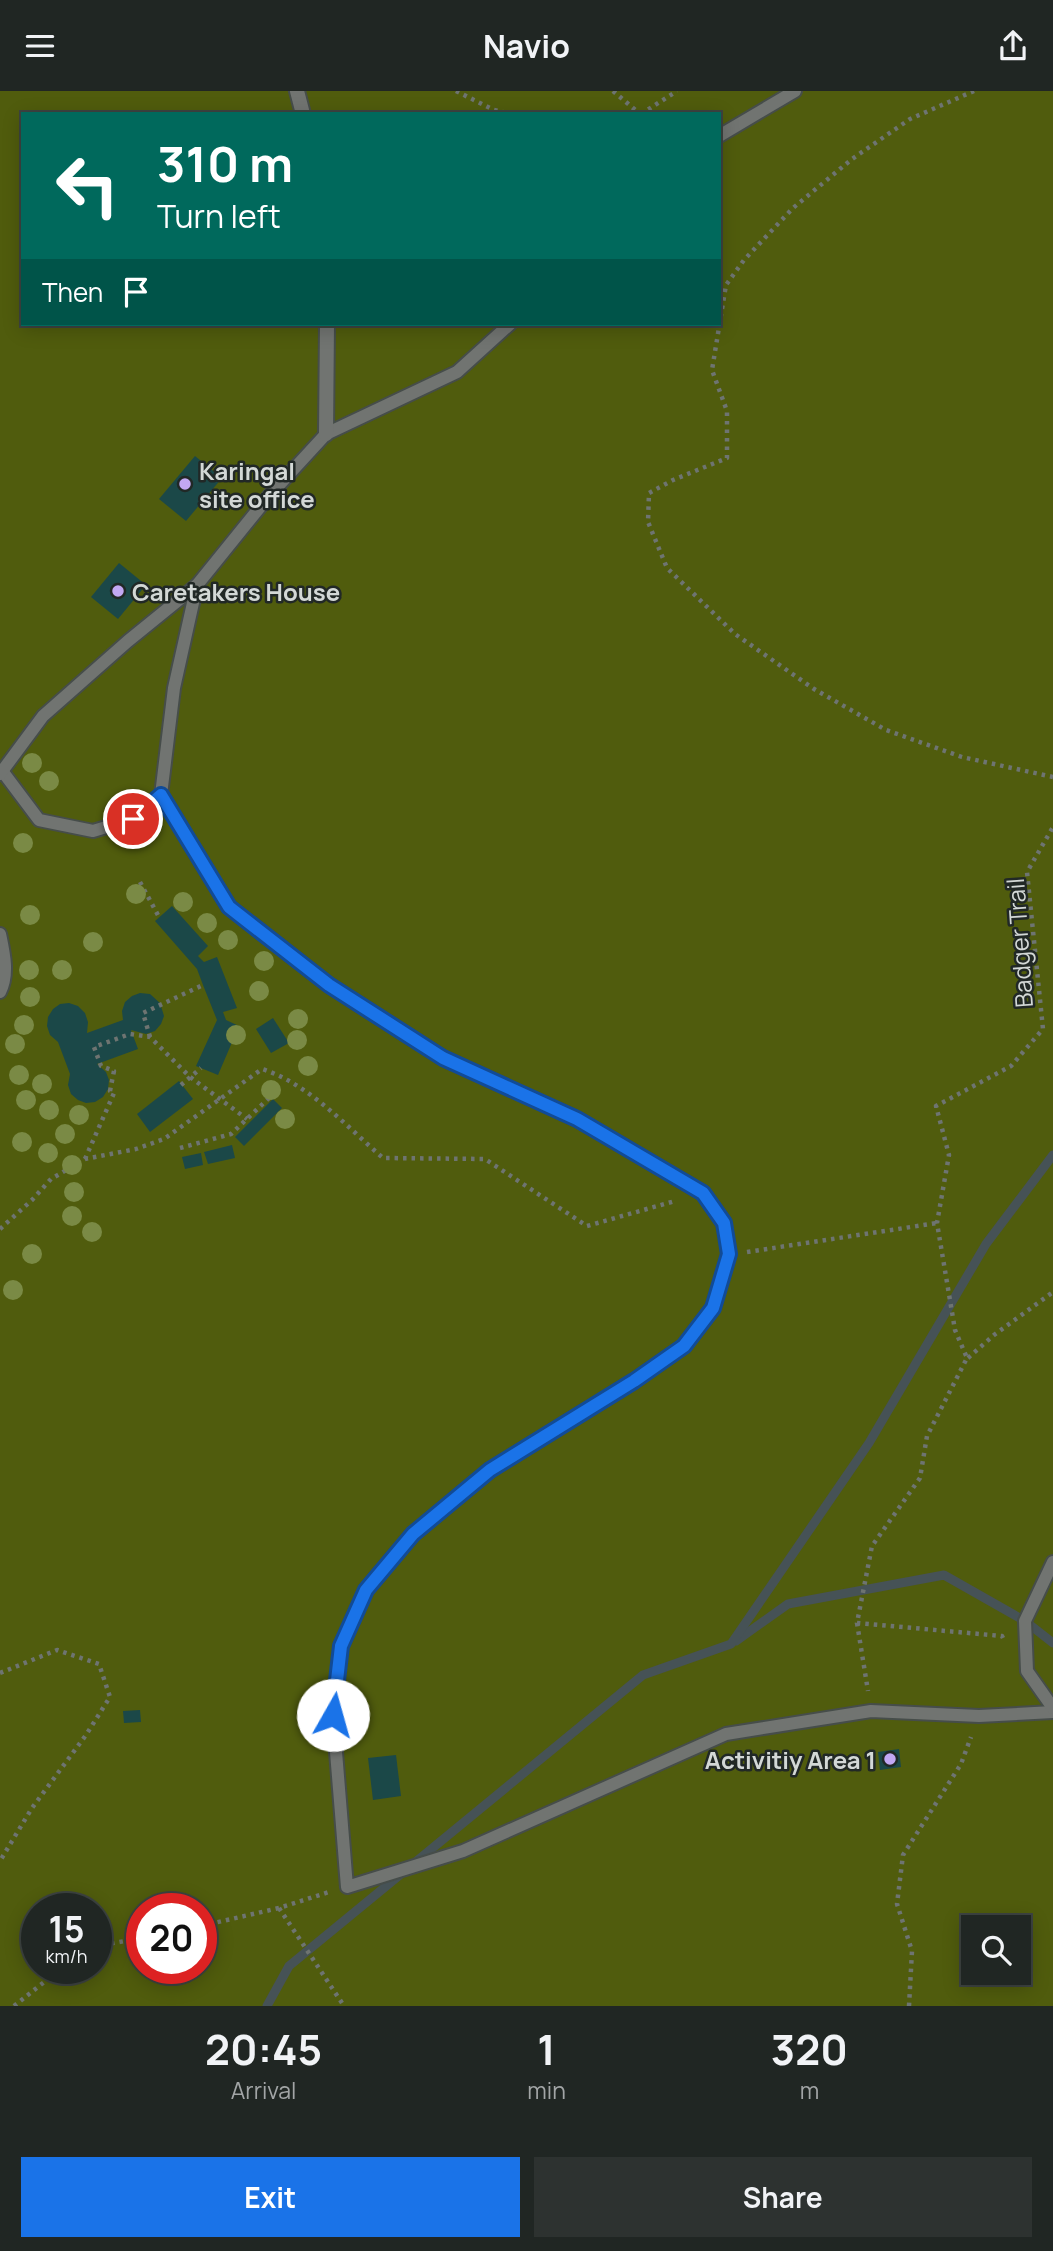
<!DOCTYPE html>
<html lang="en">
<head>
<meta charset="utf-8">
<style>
	body { margin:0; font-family:Manrope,sans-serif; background:#2d3230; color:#f1f3f6; height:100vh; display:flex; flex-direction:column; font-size:26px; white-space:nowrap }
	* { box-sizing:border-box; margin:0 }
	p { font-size:23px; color:#a2a5a6 }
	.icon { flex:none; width:38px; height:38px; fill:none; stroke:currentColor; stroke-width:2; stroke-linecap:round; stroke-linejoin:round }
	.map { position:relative; height:1915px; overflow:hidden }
	.sheet { display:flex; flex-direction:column; background:#202623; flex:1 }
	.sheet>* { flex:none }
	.hud { position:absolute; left:21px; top:21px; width:700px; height:214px; border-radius:0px; box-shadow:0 4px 18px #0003,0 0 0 2px #3d4341; background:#00695c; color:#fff; overflow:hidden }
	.buttons { position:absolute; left:961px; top:1824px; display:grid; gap:14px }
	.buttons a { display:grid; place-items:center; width:70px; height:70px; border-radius:0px; background:#202623; box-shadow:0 4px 18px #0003,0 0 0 2px #3d4341; font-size:35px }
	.speed { position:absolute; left:21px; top:1802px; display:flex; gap:14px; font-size:35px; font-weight:700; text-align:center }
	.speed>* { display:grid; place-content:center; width:91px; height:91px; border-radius:50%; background:#202623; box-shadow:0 4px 18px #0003,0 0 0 2px #3d4341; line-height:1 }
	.speed small { font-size:18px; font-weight:400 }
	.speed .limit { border:10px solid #d22; background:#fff; color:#111 }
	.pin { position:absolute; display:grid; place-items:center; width:60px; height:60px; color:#fff; margin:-30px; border:4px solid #fff; border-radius:50%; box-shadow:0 2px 7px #0007 }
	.me { position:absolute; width:77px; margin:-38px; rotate:7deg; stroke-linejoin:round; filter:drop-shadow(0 0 5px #0008) }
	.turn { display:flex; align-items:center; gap:24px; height:147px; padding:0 21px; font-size:32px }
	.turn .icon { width:91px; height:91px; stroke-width:2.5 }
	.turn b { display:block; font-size:49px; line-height:60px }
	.then { display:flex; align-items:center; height:66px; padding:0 21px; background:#0003; gap:14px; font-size:26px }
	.eta { display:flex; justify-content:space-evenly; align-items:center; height:119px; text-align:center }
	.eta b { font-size:42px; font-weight:700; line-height:49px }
	.button { display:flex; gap:14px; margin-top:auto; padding:14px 21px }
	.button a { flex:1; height:80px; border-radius:0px; background:#1a73e8; color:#fff; font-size:28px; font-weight:700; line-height:80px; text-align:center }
	.button a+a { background:#2d3230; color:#f1f3f6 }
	header { display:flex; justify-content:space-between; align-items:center; height:91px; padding:0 21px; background:#202623; font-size:32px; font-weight:700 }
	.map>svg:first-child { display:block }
	.green { fill:#505c0d; fill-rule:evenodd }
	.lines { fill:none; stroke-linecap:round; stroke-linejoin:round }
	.stream { stroke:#465256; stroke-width:9 }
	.building { fill:#1b4848 }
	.lane-casing { stroke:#464d4a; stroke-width:16 }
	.street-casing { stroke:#464d4a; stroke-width:18 }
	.path { stroke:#6e7471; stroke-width:4.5; stroke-dasharray:3.5 5; stroke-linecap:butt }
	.lane { stroke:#717471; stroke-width:12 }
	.street { stroke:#717471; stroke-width:14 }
	.tree { fill:#7a8a45 }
	.route-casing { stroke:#114b97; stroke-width:18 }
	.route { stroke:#1a73e8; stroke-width:12 }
	.poi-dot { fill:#c2a8f3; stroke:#212826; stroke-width:2.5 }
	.labels { text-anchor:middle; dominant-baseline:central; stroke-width:5; stroke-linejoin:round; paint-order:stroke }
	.poi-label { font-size:24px; font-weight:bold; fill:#d3d8d6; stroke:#212826; text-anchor:start }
	.street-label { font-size:24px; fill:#d3d8d6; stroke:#212826 }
</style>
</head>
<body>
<header><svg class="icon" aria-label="menu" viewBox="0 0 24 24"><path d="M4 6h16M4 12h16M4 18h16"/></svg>Navio<svg class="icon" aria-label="share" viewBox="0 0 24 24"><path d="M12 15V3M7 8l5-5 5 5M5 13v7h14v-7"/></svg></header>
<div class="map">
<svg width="1053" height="1915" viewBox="0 0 1053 1915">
	<rect width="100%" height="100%" fill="#2b322f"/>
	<path class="green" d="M 0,0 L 1053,0 L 1053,1915 L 0,1915 ZM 23,23 L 719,23 L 719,233 L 23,233 ZM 37,1818 L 96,1818 L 96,1878 L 37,1878 ZM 142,1818 L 201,1818 L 201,1878 L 142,1878 ZM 973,1836 L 1018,1836 L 1018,1881 L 973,1881 Z"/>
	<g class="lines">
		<g class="stream">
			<polyline points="736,1550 788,1513 944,1484 1025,1530 1053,1552"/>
			<polyline points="267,1915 289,1875 643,1584 731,1553 869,1352 986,1153 1053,1064"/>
		</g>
	</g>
	<g class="building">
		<polygon points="195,365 222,387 186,430 159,408"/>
		<polygon points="119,472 146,494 118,528 91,506"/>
		<polygon points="172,815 208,855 198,865 204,871 217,866 237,917 223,921 226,929 239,935 218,984 196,975 217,929 203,894 197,878 155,830"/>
		<polygon points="140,902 150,903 160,912 164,925 161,933 155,940 146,943 131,939 138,958 97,973 106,981 109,989 108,998 103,1006 95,1011 86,1012 78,1009 71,1003 68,994 70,983 58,951 50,944 47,935 48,926 53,918 60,913 69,912 78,915 85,922 88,931 87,942 123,929 122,920 125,911 132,905"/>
		<polygon points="273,927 289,952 271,962 256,938"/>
		<polygon points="179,990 193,1008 150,1041 137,1023"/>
		<polygon points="273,1008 282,1017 244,1055 235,1046"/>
		<polygon points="232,1054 235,1067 208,1073 204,1061"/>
		<polygon points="201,1062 203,1074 185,1078 182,1066"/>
		<polygon points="140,1619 141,1631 124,1632 123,1620"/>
		<polygon points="899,1658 901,1676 880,1679 878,1661"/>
		<polygon points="396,1664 401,1705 373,1709 368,1667"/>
	</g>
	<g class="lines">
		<g class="lane-casing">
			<g id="lane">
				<polyline points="719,45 795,0"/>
				<polyline points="510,233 457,281 326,343 269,405 197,494 174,597 161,704 229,816 329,894 443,967 577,1028 703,1103 724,1132 729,1163 713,1217 684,1255 634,1290 490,1379 413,1443 366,1499 341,1555 333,1624 347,1796 463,1760 726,1643 871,1620 979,1625 1053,1621"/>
				<polyline points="3,681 39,729 93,740 133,728 161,704"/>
				<polyline points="0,683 43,625 128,550 197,494"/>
				<path d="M 0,843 C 4,862 9,883 0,901"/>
				<polyline points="1053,1471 1025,1530 1027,1580 1053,1617"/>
			</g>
		</g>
		<g class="street-casing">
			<g id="street">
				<polyline points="297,0 303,23"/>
				<polyline points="326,343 327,233"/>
			</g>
		</g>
		<g class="path">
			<polyline points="456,0 494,19 511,23"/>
			<polyline points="613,0 640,23"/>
			<polyline points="974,0 910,28 852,68 793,117 744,169 726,194 712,279 727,320 727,367 673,389 649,402 648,431 667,477 735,543 814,598 886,639 962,666 1053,686"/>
			<polyline points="641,23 677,0"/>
			<polyline points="140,791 159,826"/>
			<polyline points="150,946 143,922 203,894"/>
			<polyline points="181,994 201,977"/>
			<polyline points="180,1057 231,1043 269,1007"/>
			<polyline points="85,1068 114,1002 110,1000 114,980 101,975 94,956 130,943 150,946 190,986 247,1028"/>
			<path d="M 0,1138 L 32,1109 L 51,1088 L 85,1068 L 136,1058 L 164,1048 L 262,978 C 309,993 346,1035 383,1067 L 485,1068 L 587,1135 L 675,1110"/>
			<polyline points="747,1161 937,1132"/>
			<polyline points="968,1267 994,1244 1053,1201"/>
			<polyline points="857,1532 868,1600"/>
			<polyline points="1003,1547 1002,1545 857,1532 872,1455 920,1387 927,1345 967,1267 955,1239 937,1132 949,1064 936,1015 1011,975 1043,938 1027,781 1053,736"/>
			<polyline points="0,1582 57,1559 99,1573 110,1606 86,1644 32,1717 0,1770"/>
			<polyline points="279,1817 344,1915"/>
			<polyline points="201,1835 279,1817 329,1801"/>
			<polyline points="96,1860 108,1853 142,1847"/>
			<polyline points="14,1915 53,1884 64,1878"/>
			<polyline points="909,1915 912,1860 897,1813 903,1764 961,1673 971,1646"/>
		</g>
		<use href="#lane" class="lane"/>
		<use href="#street" class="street"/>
	</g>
	<g class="tree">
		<circle cx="32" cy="672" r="10"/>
		<circle cx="49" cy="690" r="10"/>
		<circle cx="23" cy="752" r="10"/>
		<circle cx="136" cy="803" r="10"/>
		<circle cx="183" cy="811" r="10"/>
		<circle cx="30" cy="824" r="10"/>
		<circle cx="207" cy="832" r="10"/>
		<circle cx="228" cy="849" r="10"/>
		<circle cx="93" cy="851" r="10"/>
		<circle cx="264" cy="870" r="10"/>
		<circle cx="29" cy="879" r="10"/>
		<circle cx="62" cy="879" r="10"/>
		<circle cx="259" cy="900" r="10"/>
		<circle cx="30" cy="906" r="10"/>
		<circle cx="298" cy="928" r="10"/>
		<circle cx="24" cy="934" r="10"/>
		<circle cx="236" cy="944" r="10"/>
		<circle cx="297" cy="949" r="10"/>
		<circle cx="15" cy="953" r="10"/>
		<circle cx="308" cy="975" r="10"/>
		<circle cx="19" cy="984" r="10"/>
		<circle cx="42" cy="993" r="10"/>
		<circle cx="271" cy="999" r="10"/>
		<circle cx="26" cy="1009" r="10"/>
		<circle cx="49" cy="1019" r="10"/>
		<circle cx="79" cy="1024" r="10"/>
		<circle cx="285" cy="1028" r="10"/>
		<circle cx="65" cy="1043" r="10"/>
		<circle cx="22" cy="1051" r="10"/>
		<circle cx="48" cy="1062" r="10"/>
		<circle cx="72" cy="1074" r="10"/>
		<circle cx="74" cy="1101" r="10"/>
		<circle cx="72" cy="1125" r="10"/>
		<circle cx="92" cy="1141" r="10"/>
		<circle cx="32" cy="1163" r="10"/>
		<circle cx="13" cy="1199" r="10"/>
	</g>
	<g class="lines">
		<g class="route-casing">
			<polyline id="route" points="133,728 161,704 229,816 329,894 443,967 577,1028 703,1102 724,1132 729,1163 713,1217 684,1255 634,1290 490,1379 413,1443 366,1499 341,1555 333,1624"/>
		</g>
		<use href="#route" class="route"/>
	</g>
	<g class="poi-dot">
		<circle cx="185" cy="393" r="7"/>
		<circle cx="118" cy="500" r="7"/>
		<circle cx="890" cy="1668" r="7"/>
	</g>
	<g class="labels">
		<g class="poi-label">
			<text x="199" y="379">Karingal<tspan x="199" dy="28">site office</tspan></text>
			<text x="132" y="500">Caretakers House</text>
			<text x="876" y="1668" text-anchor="end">Activitiy Area 1</text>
		</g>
		<g class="street-label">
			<text transform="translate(1019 852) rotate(-94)">Badger Trail</text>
		</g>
	</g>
</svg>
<div class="buttons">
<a><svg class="icon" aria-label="search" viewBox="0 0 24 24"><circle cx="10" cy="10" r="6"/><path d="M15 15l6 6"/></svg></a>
</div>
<div class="speed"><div>15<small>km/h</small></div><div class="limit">20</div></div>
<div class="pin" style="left:133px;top:728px;background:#d93025"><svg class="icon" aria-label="arrive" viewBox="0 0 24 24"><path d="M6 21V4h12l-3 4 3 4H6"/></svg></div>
<svg class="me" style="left:333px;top:1624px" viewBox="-20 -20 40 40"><circle r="19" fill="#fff"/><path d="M0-13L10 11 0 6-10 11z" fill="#1a73e8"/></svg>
<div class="hud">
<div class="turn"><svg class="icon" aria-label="left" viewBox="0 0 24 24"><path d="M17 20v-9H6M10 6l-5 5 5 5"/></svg><div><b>310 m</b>Turn left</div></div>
<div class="then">Then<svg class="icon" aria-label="arrive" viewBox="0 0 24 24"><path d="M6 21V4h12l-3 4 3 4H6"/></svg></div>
</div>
</div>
<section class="sheet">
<div class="eta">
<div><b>20:45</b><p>Arrival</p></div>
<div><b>1</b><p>min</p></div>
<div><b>320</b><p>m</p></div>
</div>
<div class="button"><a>Exit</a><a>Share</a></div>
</section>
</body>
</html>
